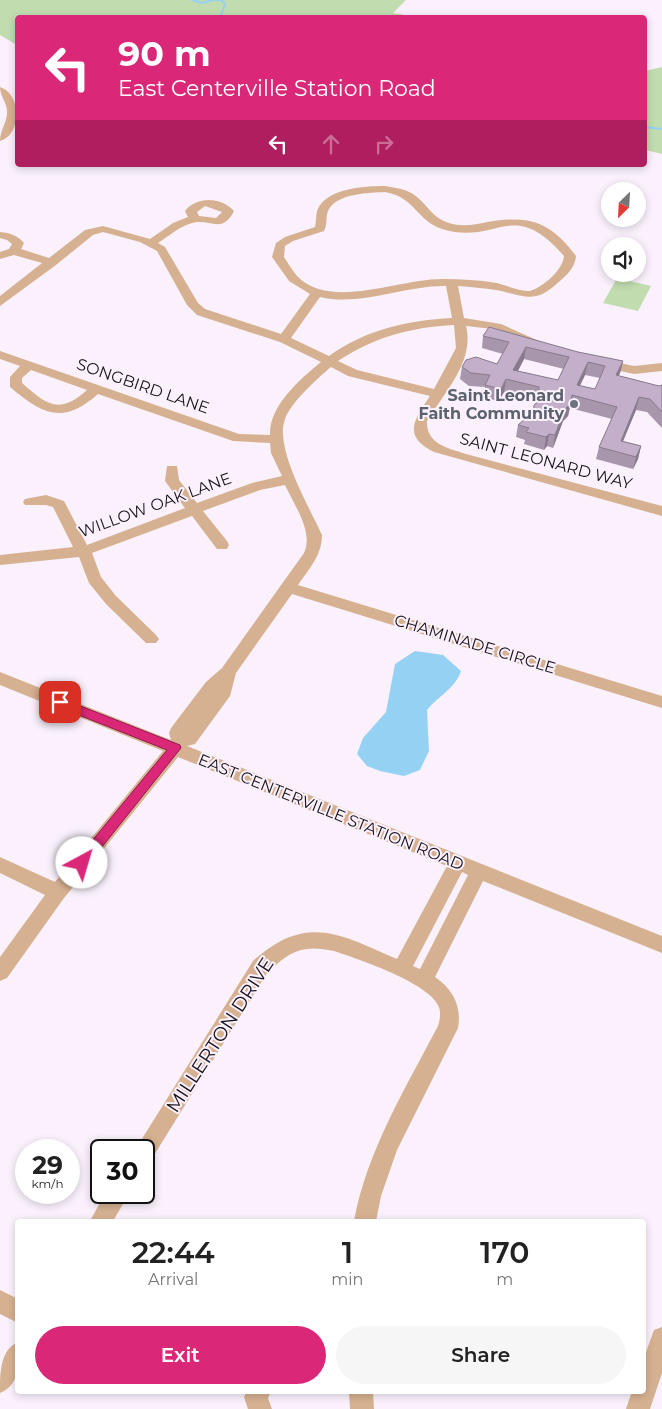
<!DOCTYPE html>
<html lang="en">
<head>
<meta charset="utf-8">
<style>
	body { margin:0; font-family:Montserrat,sans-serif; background:#f6f6f6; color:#222; height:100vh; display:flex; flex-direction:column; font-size:19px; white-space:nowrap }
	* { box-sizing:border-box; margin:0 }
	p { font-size:16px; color:#767676 }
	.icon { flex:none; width:28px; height:28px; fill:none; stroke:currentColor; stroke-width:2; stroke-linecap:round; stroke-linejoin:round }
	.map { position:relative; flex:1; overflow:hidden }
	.panel { position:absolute; left:15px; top:1219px; width:631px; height:175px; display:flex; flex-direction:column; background:#fff; border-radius:5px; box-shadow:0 2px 8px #0003 }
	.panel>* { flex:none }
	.banner { position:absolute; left:15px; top:15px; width:632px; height:152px; border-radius:5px; box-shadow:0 2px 8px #0003; background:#db2777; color:#fff; overflow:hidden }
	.needle { width:32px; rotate:204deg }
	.tools { position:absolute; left:601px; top:182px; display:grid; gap:10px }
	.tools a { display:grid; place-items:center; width:45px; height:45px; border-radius:50%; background:#fff; box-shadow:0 2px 8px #0003; font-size:25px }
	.speed { position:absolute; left:15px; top:1139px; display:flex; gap:10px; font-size:25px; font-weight:700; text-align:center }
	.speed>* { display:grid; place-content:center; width:65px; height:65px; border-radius:50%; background:#fff; box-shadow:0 2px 8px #0003; line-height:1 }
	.speed small { font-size:12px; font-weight:400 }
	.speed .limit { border:2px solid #111; border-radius:8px; background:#fff; color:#111 }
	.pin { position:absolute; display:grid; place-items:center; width:42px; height:42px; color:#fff; margin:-21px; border-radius:10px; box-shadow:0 2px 8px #0006 }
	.me { position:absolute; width:55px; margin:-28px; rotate:39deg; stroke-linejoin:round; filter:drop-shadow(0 0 4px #0008) }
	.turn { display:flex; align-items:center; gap:18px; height:105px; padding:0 20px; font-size:22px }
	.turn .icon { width:65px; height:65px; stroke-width:2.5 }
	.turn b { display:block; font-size:35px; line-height:42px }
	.lanes { display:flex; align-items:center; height:48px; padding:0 20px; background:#0003; justify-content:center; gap:25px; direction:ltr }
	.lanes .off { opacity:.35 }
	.eta { display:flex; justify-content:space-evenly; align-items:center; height:85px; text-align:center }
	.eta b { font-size:30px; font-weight:600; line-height:35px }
	.action { display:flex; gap:10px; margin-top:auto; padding:10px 20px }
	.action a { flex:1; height:58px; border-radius:30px; background:#db2777; color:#fff; font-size:20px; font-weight:600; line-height:58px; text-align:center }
	.action a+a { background:#f6f6f6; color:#222 }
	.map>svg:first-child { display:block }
	.green { fill:#c1ddb0 }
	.water { fill:#95d1f3 }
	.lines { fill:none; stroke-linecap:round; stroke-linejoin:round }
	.stream { stroke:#95d1f3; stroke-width:2 }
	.minor { fill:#d6b191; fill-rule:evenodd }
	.wall { fill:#a896ad; fill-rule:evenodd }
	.shaded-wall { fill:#887a8d }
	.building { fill:#c3afc9; stroke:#887a8d; fill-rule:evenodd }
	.route { fill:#db2777; stroke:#8e194d }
	.worship-dot { fill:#6b7280; stroke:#faf1fc; stroke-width:2 }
	.labels { text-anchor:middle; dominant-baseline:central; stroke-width:4; stroke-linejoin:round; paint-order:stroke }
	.street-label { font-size:16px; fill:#1a131c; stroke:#faf1fc }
	.worship-label { font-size:16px; font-weight:bold; fill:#5b616d; stroke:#faf1fc; text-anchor:end }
	.near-street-label { font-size:19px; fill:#1a131c; stroke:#faf1fc }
</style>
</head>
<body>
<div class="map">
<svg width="662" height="1409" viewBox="0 0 662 1409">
	<rect width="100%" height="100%" fill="#faf1fc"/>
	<g class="green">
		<polygon points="0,0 406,0 393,13 417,17 18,18 17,45 0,35"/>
		<polygon points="662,67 662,154 645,150 645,71"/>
		<polygon points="617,278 651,286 638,311 603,303"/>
	</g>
	<path class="water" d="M 415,651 L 443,655 L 461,671 C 455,689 438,696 427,710 L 429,751 L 420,770 L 404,776 L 380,771 L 367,766 L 357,754 L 363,738 L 386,712 L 395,664 Z"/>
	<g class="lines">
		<g class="stream">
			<polyline points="192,0 202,3 213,0"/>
			<polyline points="215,0 221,0 225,4 220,18"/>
			<polyline points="645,127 662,129"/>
		</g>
		<g class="minor">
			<path d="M 0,87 C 22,94 22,135 0,141 C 0,131 6,124 7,114 C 8,103 0,97 0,87 Z"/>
			<path d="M 385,186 C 396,188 408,189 417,197 C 428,206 434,219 449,223 C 461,227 475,225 487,222 C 529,215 550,221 576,256 C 575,267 568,274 560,281 C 534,305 527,296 496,290 C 484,288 471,287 458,286 L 464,318 L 501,324 L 548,345 L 542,349 L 493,329 L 466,326 C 475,361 444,393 427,421 C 426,444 448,448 466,454 L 662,506 L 662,516 L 434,452 C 402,436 414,420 430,396 L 348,376 L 331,367 C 317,379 291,402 285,419 C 274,448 310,508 322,535 C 322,555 309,569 298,585 L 662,696 L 662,708 L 292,594 L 236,673 L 230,696 L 195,744 L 187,746 L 662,936 L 662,953 L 483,881 L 435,977 C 453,989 462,1007 458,1028 L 397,1150 L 381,1196 L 376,1221 L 354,1221 C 367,1151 405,1089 438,1026 C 440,1020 441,1013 439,1007 C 430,983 358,959 334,951 C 302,944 290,951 267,973 L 151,1160 L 144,1163 L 144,1150 L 135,1150 L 253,961 C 306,913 340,934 397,959 L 447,866 L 178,757 L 64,898 L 7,978 L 0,981 L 0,957 L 45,895 L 0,873 L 0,857 L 55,882 L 163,751 L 0,685 L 0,672 L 171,740 L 169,733 L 171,728 L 206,682 L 222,668 L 304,553 C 314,532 294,505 285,485 L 260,490 L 203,511 L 227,541 L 229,545 L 227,549 L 217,549 L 192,516 L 92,553 L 101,577 L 116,596 L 156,635 L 159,639 L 156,643 L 146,643 L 106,604 L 89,583 L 79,557 L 0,565 L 0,555 L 73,547 L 53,507 L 46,505 L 25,505 L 23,502 L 25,499 L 46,495 L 64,501 L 87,545 L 185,508 L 165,481 L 167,466 L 177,466 L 179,480 L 197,503 L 252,483 L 282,476 L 271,453 L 270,443 L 233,441 L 98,394 C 63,425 43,415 10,387 L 10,377 L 20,366 L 0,359 L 0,351 L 239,434 L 270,435 C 269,406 300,379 321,362 L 280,342 L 197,315 L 187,305 L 157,251 L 140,242 L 103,232 L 93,235 L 56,265 L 0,306 L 0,296 L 42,263 L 14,255 L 0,259 L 0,252 L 9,249 L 12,244 L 7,240 L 0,238 L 0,232 C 10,233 17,235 24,243 L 21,249 L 49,258 L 85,230 L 103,226 L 150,239 L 173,223 L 188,217 L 185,211 C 197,196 221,197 234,211 C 222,235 210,218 192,223 C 180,226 169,236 158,243 L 165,247 L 198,303 L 205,309 L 281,334 L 310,294 L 289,281 L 272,257 L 276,243 L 285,237 L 315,227 C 316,222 316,216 317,211 C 325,188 365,186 385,186 ZM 385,192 C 415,197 417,221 442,229 C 497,246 512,196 564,256 C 563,270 543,287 530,291 C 519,291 508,286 497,283 C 479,280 461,279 444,279 C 400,278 331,311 297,276 C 292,270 288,263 284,257 L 285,246 L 293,241 L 324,231 C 328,224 325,215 329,209 C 339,193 369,193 385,192 ZM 205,206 L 222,212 L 216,218 L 199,216 L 197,212 ZM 446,286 L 452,318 C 408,320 365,330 329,356 L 291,338 L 320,297 C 361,307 405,285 446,286 ZM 454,325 L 456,348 L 434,389 L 357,370 L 338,361 C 374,337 412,327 454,325 ZM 31,370 L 87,390 C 59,415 47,405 22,383 L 22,378 ZM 462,872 L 468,875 L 420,969 L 413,966 Z"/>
			<polygon points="601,359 634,366 662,363 662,371 634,374 597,366 595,363"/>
			<polygon points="106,1192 130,1192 113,1221 90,1221"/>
			<polygon points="0,1290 18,1299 18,1323 0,1314"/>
			<polygon points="662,1327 662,1373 650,1409 626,1409 632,1391 644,1391 644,1358 654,1330"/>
			<path d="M 18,1342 C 18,1361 22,1384 0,1393 C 0,1373 0,1350 18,1342 Z"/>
			<polygon points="247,1391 271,1391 268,1398 272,1409 248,1409 244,1397"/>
			<polygon points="349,1391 373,1391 374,1409 350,1409"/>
		</g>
	</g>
	<path class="wall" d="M 483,336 L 578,352 L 623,361 L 620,373 L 618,376 L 659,386 L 662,385 L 662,428 L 647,412 L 636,410 L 623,441 L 641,446 L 638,459 L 633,469 L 596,459 L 599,447 L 612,419 L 570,408 L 568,416 L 563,421 L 553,448 L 547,446 L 544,450 L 524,444 L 525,440 L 516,437 L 518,425 L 533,412 L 534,405 L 537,402 L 537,400 L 504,392 L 499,401 L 484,398 L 485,387 L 469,386 L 460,379 L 462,367 L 497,364 L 503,354 L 482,348 ZM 524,359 L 564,369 L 558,380 L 518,371 ZM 585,375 L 600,378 L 595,389 L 580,386 Z"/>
	<g class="shaded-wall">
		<polygon points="526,347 524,359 512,382 513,370"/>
		<polygon points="623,361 620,373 613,388 616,375"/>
		<polygon points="588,362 585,375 574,397 577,385"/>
		<polygon points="506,379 504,392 499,401 501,389"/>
		<polygon points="572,395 568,416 563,421 553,448 555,435 565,409"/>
		<polygon points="639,397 636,410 618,453 621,441"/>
		<polygon points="549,434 547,446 544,450 546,437"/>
		<polygon points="641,446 638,459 633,469 636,457"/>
	</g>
	<path class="building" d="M 489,327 L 578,352 L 623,361 L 616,375 L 659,386 L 662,385 L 662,412 L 650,399 L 639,397 L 621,441 L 641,446 L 636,457 L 599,447 L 617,407 L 572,395 L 570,404 L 565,409 L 555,435 L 549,434 L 546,437 L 526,432 L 529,428 L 518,425 L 534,411 L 534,405 L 539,401 L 539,387 L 506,379 L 501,389 L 485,385 L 490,375 L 471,373 L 462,367 L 466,360 L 476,357 L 497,364 L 509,342 L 483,336 ZM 526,347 L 569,357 L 558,380 L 513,370 ZM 588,362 L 605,366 L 595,389 L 577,385 Z"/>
	<polygon class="route" points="60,698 180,745 181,748 86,867 77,867 76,863 77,859 167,750 56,706 54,702"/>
	<circle class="worship-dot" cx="574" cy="404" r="5"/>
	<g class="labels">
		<g class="street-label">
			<text transform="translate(143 386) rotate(19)">SONGBIRD LANE</text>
			<text transform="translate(546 461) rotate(15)">SAINT LEONARD WAY</text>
			<text transform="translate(155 505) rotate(-20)">WILLOW OAK LANE</text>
			<text transform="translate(475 644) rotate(17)">CHAMINADE CIRCLE</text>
			<text transform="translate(331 812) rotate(22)">EAST CENTERVILLE STATION ROAD</text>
		</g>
		<g class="worship-label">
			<text x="564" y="395">Saint Leonard<tspan x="564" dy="18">Faith Community</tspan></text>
		</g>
		<g class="near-street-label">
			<text transform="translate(220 1035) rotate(-57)">MILLERTON DRIVE</text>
		</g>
	</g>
</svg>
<div class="tools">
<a><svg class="needle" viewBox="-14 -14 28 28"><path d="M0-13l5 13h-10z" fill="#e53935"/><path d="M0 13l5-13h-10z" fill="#767676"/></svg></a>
<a><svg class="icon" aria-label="sound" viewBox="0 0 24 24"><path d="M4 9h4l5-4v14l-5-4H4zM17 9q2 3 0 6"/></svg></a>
</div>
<div class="speed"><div>29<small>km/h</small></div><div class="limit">30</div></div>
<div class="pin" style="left:60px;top:702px;background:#d93025"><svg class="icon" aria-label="arrive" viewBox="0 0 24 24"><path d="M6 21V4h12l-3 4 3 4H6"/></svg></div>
<svg class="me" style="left:82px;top:863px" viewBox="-20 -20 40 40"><circle r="19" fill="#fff"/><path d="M0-13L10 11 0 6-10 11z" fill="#db2777"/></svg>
<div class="banner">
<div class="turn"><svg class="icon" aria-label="left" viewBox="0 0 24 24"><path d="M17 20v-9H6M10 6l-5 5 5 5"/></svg><div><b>90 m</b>East Centerville Station Road</div></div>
<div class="lanes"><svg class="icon" aria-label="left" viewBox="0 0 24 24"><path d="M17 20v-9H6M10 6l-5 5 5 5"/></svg><svg class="icon off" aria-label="ahead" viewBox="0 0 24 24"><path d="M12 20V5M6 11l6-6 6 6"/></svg><svg class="icon off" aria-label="right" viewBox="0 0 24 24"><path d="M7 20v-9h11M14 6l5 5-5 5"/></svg></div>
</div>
<section class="panel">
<div class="eta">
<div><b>22:44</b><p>Arrival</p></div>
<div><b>1</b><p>min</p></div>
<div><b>170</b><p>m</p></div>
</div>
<div class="action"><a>Exit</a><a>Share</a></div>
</section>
</div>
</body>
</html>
